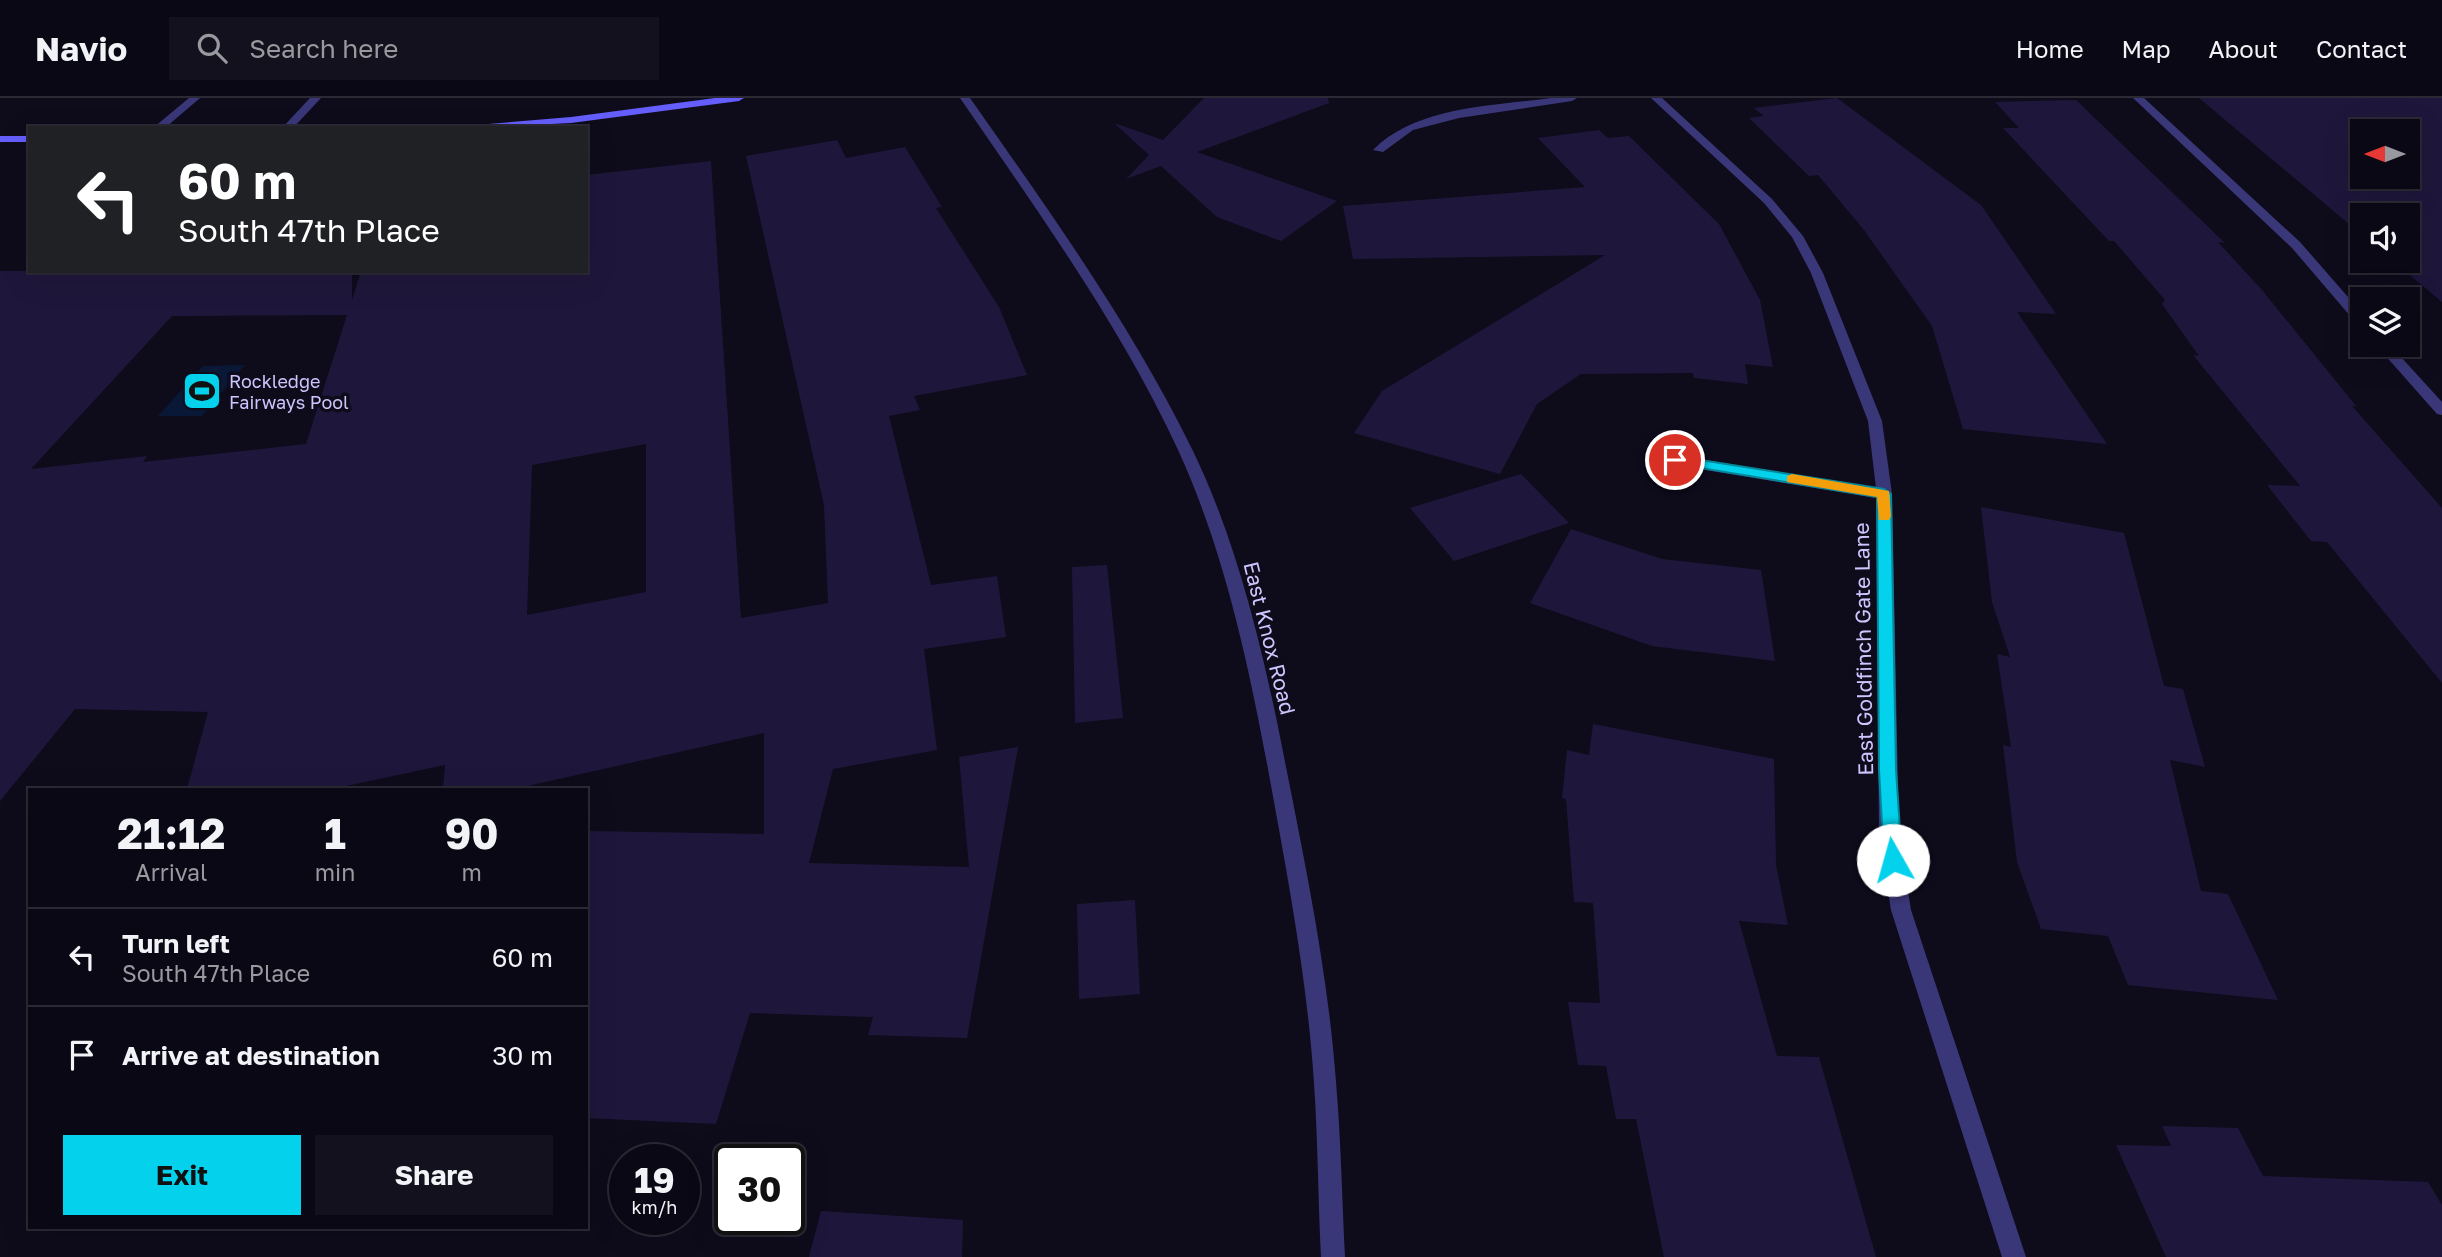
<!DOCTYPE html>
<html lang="en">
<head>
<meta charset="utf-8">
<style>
	body { margin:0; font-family:"Golos Text",sans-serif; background:#13111d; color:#f1f3f6; height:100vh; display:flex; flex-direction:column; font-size:26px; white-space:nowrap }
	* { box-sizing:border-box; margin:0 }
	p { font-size:23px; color:#999aa0 }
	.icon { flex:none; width:38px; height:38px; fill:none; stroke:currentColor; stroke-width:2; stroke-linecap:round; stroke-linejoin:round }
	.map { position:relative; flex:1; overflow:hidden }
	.panel { position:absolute; left:28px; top:690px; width:560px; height:441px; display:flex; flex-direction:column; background:#0a0814; border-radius:0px; box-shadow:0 7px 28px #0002,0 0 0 2px #2a2934 }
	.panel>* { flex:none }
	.top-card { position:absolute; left:28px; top:28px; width:560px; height:147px; border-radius:0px; box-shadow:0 7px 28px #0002,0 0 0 2px #2a2934; background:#202124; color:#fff; overflow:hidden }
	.needle { width:46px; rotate:270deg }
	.buttons { position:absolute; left:2350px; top:21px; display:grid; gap:14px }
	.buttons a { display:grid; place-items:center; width:70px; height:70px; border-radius:0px; background:#0a0814; box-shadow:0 7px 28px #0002,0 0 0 2px #2a2934; font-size:35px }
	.speed { position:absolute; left:609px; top:1046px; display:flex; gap:14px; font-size:35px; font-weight:700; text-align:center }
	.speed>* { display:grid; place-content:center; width:91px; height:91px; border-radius:50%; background:#0a0814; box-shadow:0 7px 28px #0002,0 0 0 2px #2a2934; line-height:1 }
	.speed small { font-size:18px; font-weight:400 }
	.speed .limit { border:4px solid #111; border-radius:10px; background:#fff; color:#111 }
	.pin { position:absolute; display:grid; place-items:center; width:60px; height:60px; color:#fff; margin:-30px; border:4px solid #fff; border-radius:50%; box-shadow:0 2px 7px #0007 }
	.me { position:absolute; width:77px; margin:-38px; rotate:353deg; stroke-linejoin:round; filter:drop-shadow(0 0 5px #0008) }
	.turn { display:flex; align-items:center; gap:24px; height:147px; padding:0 35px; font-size:32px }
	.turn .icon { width:91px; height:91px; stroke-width:2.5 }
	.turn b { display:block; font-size:49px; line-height:60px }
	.eta { display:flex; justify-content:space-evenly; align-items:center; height:119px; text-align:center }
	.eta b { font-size:42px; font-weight:700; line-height:49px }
	.button { display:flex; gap:14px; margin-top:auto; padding:14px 35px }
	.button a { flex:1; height:80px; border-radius:0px; background:#04d1ec; color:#111; font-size:28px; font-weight:700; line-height:80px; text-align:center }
	.button a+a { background:#13111d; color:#f1f3f6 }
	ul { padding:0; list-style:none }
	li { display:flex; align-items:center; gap:21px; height:98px; padding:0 35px; border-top:2px solid #2a2934 }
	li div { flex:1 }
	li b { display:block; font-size:26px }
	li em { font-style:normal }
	header { display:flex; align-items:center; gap:42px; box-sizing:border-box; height:98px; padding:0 35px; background:#0a0814; border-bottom:2px solid #2a2934 }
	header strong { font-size:33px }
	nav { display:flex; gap:38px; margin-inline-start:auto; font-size:24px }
	.search { width:490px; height:63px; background:#13111d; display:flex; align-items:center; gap:18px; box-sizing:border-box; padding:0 24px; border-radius:0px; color:#999aa0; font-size:26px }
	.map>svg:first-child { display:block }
	.water { fill:#091836 }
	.building { fill:#1f173b; fill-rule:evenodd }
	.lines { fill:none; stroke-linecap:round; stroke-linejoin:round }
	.service { fill:#3a3779; fill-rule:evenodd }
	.minor { fill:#3a3779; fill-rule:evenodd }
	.tertiary { fill:#3a3779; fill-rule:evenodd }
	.secondary { fill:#655efc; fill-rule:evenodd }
	.route { fill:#04d1ec; stroke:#038899; stroke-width:2 }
	.slow { fill:#f59e0b }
	.labels { text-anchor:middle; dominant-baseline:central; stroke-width:7; stroke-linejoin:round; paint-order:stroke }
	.far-poi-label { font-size:18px; fill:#cdc6fe; stroke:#0e0b1b; text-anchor:start }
	.street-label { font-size:21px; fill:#cdc6fe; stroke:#0e0b1b }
</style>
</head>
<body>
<header>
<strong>Navio</strong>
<div class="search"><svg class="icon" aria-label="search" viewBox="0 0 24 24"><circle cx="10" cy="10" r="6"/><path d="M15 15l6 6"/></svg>Search here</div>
<nav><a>Home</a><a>Map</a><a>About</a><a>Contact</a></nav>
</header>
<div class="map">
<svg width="2442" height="1159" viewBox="0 0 2442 1159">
	<rect width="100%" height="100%" fill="#0e0b1b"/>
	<polygon class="water" points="245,267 202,318 158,318 203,268"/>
	<g class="building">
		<polygon points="1204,0 1328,0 1329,5 1197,54 1337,103 1281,143 1217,119 1161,68 1126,81 1149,57 1114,25 1163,42"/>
		<polygon points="1837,0 1981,107 2056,216 2017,214 2107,346 1963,331 1932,228 1864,132 1818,77 1809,78 1749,20 1764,18 1754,10"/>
		<path d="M 2199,0 L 2442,0 L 2442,204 L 2393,163 L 2408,163 L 2408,117 L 2362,117 L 2362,137 ZM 2362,33 L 2408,33 L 2408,79 L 2362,79 Z"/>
		<polygon points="2076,2 2225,145 2218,144 2262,192 2356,308 2352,308 2442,410 2442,585 2327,444 2311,443 2267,387 2300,388 2193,257 2199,258 2162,206 2165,202 2114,143 2109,143 2003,30 2019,30 1995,4"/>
		<polygon points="1599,32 1608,40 1629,38 1719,126 1760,202 1773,269 1745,266 1748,286 1694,280 1693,275 1581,276 1537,306 1500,376 1354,335 1382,293 1605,157 1353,161 1343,108 1585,89 1538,40"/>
		<path d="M 837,42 L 846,60 L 905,49 L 942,109 L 936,110 L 999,209 L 1027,277 L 914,298 L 920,312 L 889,318 L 931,487 L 997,478 L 1006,539 L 924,551 L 937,652 L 833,671 L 809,765 L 969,769 L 959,659 L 1018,649 L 967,940 L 868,937 L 873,919 L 750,915 L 716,1026 L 586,1020 L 586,733 L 764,736 L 764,635 L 514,691 L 443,691 L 445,667 L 332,691 L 187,691 L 208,614 L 75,611 L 0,703 L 0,173 L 352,173 L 352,202 L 361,173 L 586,173 L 586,77 L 711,63 L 741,520 L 828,505 L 824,407 L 746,58 ZM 347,217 L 306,346 L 143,364 L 147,358 L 31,371 L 172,218 ZM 646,346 L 646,494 L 527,517 L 532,367 Z"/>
		<polygon points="1521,376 1569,425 1454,463 1410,410"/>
		<polygon points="1981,409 2124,435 2164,588 2183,591 2205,669 2170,662 2201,793 2228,796 2278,902 2128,887 2108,838 2041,831 2017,764 2003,647 2011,649 1997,556 2010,559 1992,504"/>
		<polygon points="1571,431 1662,461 1761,472 1775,563 1652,548 1530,505"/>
		<polygon points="1107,467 1123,620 1075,625 1072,469"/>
		<polygon points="1593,626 1774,661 1776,767 1788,827 1739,823 1777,958 1819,959 1876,1159 1664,1159 1636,1021 1616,1021 1606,968 1578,967 1568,904 1600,905 1593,805 1574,804 1566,701 1562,700 1567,652 1589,657"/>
		<polygon points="1135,802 1140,896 1079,901 1077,806"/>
		<polygon points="2162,1028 2238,1030 2263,1078 2428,1084 2442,1107 2442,1159 2166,1159 2116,1047 2171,1048"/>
		<polygon points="821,1113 963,1122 962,1159 809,1159"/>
	</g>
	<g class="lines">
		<polygon class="service" points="310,0 321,0 293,30 282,30"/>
		<g class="minor">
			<polygon points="189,0 200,0 165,30 153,30"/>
			<path d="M 1551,0 L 1577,0 L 1572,3 L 1459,20 L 1413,32 L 1383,54 L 1373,52 C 1416,8 1494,8 1551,0 Z"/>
			<polygon points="1651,0 1662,0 1772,101 1803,138 1823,175 1882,323 1892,396 1899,738 1911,812 2026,1159 2002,1159 1891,812 1879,738 1876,400 1675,367 1668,362 1675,357 1876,390 1868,323 1811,175 1792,139 1764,105"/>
			<polygon points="2133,0 2144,0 2300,144 2362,215 2362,227 2357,226 2292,150"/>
			<polygon points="2376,247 2390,247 2442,304 2442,317 2437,316"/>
		</g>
		<path class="tertiary" d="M 960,0 L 970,0 C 1050,114 1132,228 1193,353 C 1239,448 1265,561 1285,664 C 1306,770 1328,876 1336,984 C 1341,1042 1342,1101 1345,1159 L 1321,1159 C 1318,1101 1318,1043 1314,985 C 1307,879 1287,775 1268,671 C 1248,564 1224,453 1179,354 C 1121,228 1038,114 960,0 Z"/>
		<g class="secondary">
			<polygon points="715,0 744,0 739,3 571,25 471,30 476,27 571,19"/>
			<rect x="0" y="38" width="30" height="6"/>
		</g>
	</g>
	<polygon class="route" points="1675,358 1884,391 1891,396 1896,672 1902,762 1899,768 1893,770 1884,762 1879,672 1877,399 1670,365 1670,359"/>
	<polygon class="slow" points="1792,376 1889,393 1891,418 1889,422 1879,422 1877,399 1787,384 1787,378"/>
	<defs>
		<g id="stadium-square" transform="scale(2.0125)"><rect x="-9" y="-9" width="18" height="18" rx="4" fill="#04d1ec" stroke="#0e0b1b"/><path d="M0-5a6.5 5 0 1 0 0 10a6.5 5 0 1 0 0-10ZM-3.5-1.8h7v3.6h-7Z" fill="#111"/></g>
	</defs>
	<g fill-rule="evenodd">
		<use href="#stadium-square" x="202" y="293"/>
	</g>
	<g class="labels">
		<g class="far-poi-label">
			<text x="229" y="283">Rockledge<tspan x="229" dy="21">Fairways Pool</tspan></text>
		</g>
		<g class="street-label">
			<text transform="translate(1270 540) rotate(76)">East Knox Road</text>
			<text transform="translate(1863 551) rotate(-91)">East Goldfinch Gate Lane</text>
		</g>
	</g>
</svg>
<div class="buttons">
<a><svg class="needle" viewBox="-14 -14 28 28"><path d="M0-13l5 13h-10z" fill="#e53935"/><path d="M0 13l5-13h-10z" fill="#999aa0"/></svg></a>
<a><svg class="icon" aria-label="sound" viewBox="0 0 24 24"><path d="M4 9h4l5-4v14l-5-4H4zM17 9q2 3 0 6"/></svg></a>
<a><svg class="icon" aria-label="layers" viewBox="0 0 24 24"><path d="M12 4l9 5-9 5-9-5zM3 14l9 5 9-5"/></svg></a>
</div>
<div class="speed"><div>19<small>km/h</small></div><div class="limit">30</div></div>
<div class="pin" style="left:1675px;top:362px;background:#d93025"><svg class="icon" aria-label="arrive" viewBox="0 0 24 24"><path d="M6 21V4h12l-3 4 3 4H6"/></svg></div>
<svg class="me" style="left:1893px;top:762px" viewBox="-20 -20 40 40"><circle r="19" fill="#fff"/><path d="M0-13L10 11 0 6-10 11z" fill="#04d1ec"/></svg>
<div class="top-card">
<div class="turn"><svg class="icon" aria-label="left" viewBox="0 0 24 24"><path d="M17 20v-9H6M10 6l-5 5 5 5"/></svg><div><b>60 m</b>South 47th Place</div></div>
</div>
<section class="panel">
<div class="eta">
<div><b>21:12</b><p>Arrival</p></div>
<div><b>1</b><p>min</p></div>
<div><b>90</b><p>m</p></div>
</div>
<ul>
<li><svg class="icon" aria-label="left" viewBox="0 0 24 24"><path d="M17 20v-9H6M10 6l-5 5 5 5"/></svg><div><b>Turn left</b><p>South 47th Place</p></div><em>60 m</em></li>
<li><svg class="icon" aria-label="arrive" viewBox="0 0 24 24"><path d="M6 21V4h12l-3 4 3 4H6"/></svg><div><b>Arrive at destination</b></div><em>30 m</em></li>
</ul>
<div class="button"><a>Exit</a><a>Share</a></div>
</section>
</div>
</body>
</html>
